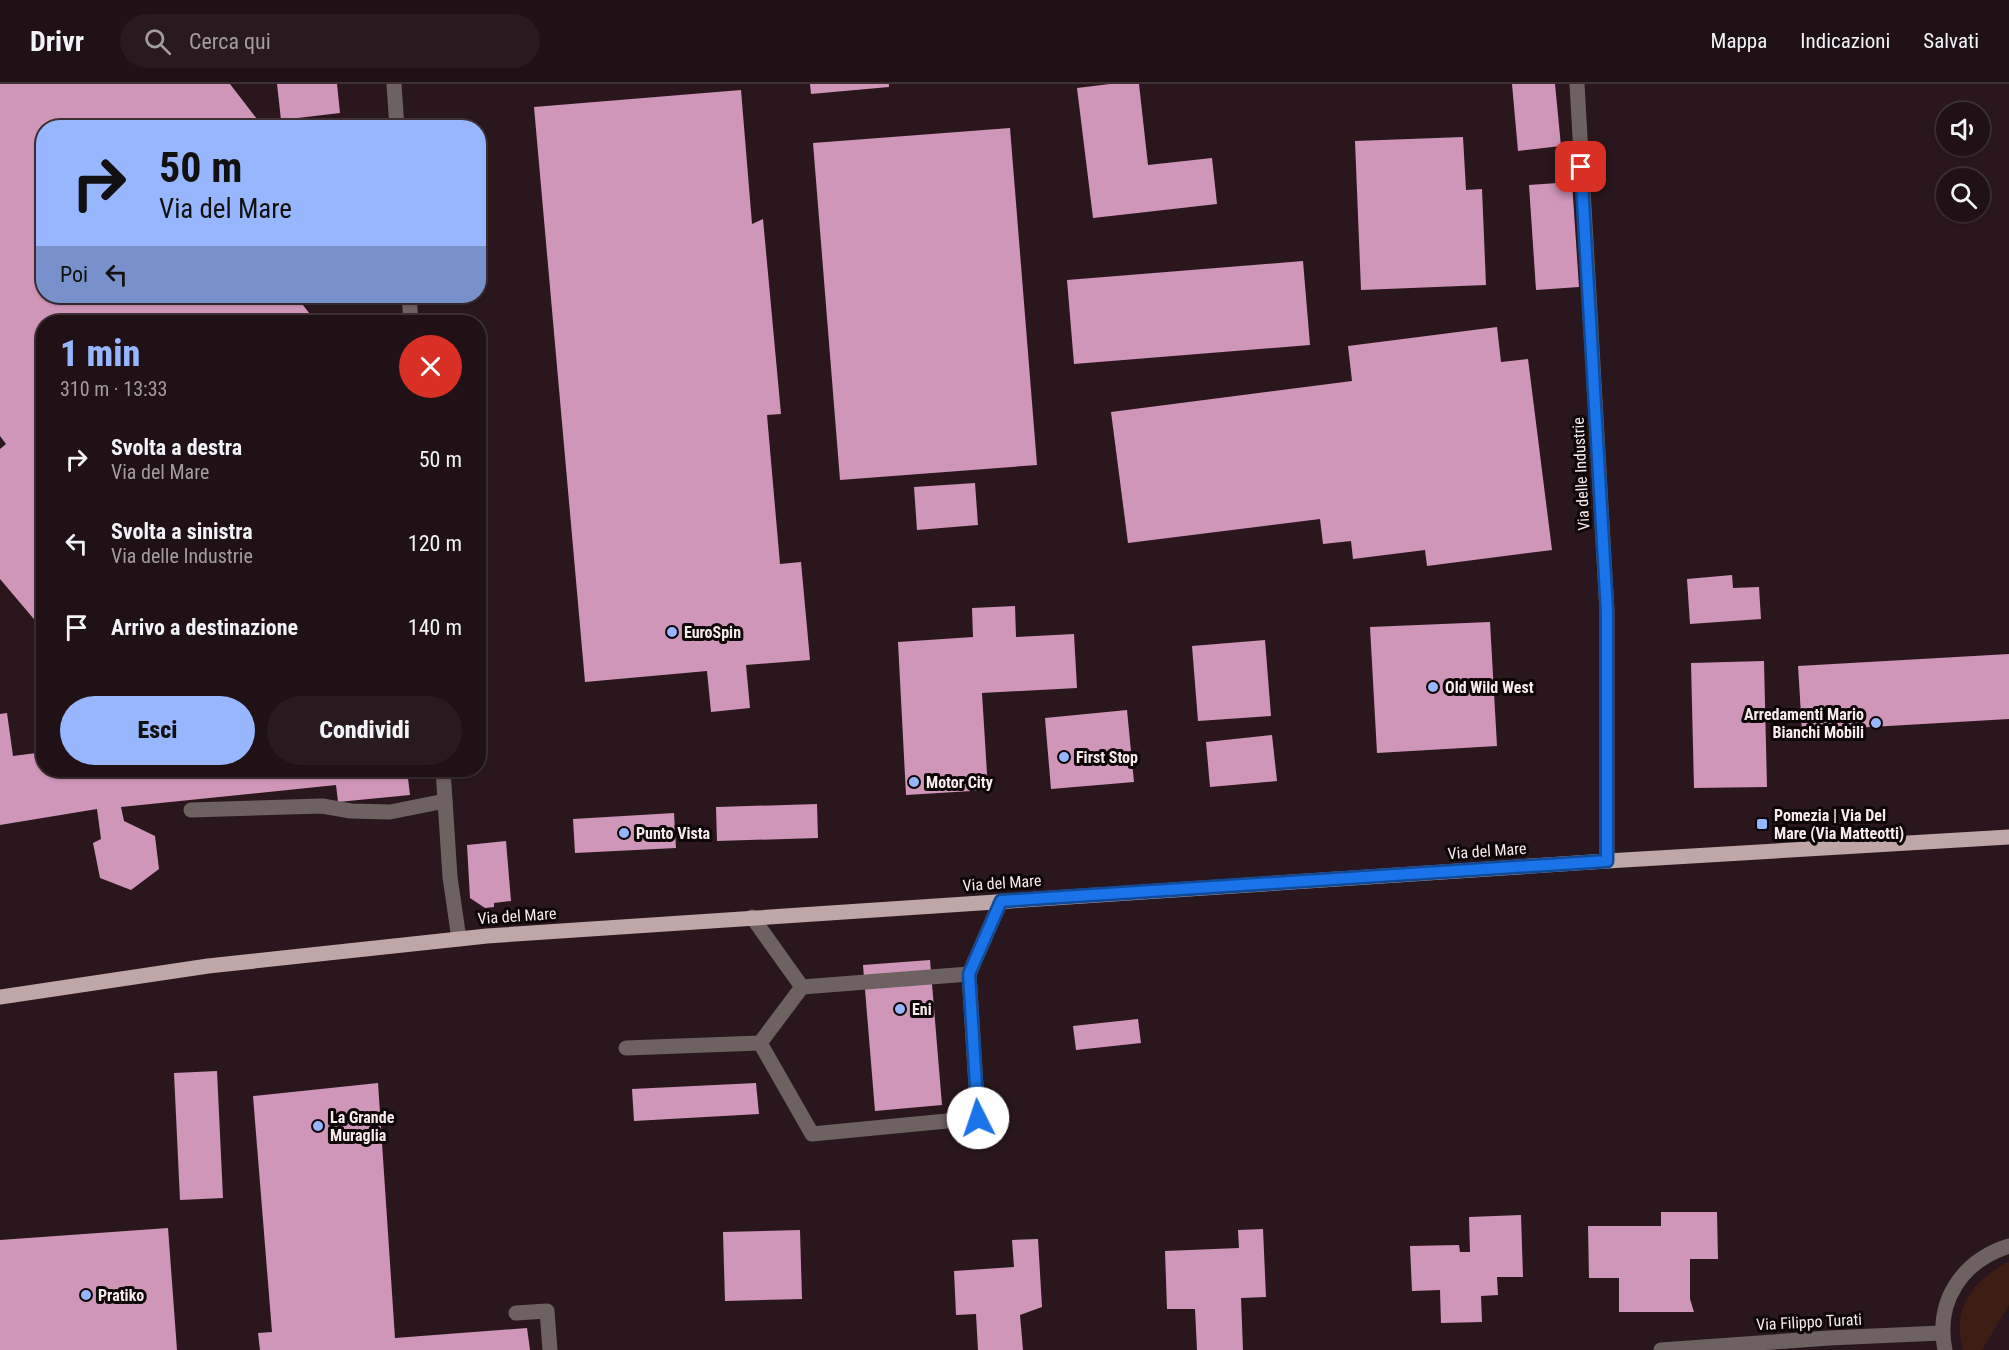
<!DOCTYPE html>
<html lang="it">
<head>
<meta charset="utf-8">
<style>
	body { margin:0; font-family:"Roboto Condensed",sans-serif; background:#281a1f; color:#f1f3f6; height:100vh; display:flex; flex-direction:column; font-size:22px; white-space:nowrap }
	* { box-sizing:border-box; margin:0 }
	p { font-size:20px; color:#a29da1 }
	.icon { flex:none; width:33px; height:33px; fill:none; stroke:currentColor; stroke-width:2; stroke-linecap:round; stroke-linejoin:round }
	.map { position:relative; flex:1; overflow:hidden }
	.panel { position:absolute; left:36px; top:231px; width:450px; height:462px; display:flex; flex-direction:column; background:#201116; border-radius:24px; box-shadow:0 2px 4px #0004,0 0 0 2px #3d3135 }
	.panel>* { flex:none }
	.top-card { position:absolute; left:36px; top:36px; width:450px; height:183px; border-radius:24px; box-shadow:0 2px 4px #0004,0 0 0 2px #3d3135; background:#97b6fd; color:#111; overflow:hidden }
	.controls { position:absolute; left:1936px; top:18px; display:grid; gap:12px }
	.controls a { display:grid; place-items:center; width:54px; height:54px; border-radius:50%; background:#201116; box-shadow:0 2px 4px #0004,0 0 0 2px #3d3135; font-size:30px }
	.pin { position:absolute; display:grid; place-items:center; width:51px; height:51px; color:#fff; margin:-26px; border-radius:12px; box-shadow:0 3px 9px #0006 }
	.me { position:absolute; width:66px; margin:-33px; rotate:356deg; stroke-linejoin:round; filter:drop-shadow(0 0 4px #0008) }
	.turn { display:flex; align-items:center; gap:21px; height:126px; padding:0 24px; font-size:27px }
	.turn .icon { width:78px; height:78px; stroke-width:2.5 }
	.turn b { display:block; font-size:42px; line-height:51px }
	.then { display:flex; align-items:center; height:57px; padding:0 24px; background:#0003; gap:12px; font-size:22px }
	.round { display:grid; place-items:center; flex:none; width:63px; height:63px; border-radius:32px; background:#281a1f }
	.overview { display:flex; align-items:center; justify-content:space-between; height:102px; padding:0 24px }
	h1 { font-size:36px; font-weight:800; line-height:45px; color:#97b6fd }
	.primary-button { display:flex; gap:12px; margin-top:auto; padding:12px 24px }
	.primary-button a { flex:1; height:69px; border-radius:36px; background:#97b6fd; color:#111; font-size:24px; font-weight:800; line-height:69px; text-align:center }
	.primary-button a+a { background:#281a1f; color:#f1f3f6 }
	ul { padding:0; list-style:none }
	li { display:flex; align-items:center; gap:18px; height:84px; padding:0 24px }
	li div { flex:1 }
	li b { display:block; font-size:22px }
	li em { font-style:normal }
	header { display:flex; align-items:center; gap:36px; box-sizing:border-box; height:84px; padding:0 30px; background:#201116; border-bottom:2px solid #3d3135 }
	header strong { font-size:28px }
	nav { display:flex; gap:33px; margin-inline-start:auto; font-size:21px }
	.search { width:420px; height:54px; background:#281a1f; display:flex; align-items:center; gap:15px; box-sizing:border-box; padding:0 21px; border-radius:33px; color:#a29da1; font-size:22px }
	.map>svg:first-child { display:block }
	.green { fill:#3c1e14 }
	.building { fill:#d096ba }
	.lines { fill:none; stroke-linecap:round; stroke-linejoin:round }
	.minor { stroke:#6d6261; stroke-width:15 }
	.major { stroke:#bea7a6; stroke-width:15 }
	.route-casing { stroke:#114b97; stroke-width:15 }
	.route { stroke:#1a73e8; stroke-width:10 }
	.poi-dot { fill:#97b6fd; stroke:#0d0607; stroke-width:2 }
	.labels { text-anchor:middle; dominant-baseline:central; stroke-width:6; stroke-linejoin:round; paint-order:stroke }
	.street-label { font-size:16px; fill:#f8eaed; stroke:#0d0607 }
	.poi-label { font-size:16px; font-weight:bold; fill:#f8eaed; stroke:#0d0607; text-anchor:start }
</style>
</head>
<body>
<header>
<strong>Drivr</strong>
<div class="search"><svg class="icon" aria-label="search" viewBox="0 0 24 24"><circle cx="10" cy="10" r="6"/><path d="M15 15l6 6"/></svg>Cerca qui</div>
<nav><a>Mappa</a><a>Indicazioni</a><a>Salvati</a></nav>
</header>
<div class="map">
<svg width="2009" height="1266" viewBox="0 0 2009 1266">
	<rect width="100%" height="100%" fill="#2a171d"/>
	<path class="green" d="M 2009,1177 L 2009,1221 L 1982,1266 L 1963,1266 C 1951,1222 1973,1198 2009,1177 Z"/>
	<g class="building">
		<polygon points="0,0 230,0 264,44 44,44 44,212 199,212 201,215 206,212 296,212 316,238 44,238 44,547 0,495 0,365 6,360 0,352"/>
		<polygon points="277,0 337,0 340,29 281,36"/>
		<polygon points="810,0 889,0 889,3 811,10"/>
		<polygon points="1110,0 1139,0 1148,81 1212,74 1217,120 1093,134 1077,4"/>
		<polygon points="1512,0 1555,0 1561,62 1518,67"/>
		<polygon points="741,6 752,140 763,135 781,330 767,331 780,480 801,478 810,576 746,581 750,624 711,628 707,587 585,598 534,23"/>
		<polygon points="1010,44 1037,381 840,396 813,59"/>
		<polygon points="1463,53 1466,106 1482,105 1486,201 1361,206 1355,57"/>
		<polygon points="1572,98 1579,203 1536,206 1529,101"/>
		<polygon points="1303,177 1310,261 1074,280 1067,196"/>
		<polygon points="1497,243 1501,278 1528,275 1552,466 1427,482 1425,466 1353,475 1351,457 1323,460 1320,435 1128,459 1111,328 1352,297 1348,262"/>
		<polygon points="975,399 978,441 917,446 914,403"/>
		<polygon points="1732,491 1733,504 1759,503 1761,535 1690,540 1687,495"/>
		<polygon points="1015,522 1016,553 1074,550 1077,604 982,609 988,706 906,711 898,558 973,553 972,524"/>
		<polygon points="1490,538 1497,662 1377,669 1370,543"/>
		<polygon points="1265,556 1271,632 1198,637 1192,562"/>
		<polygon points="2009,570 2009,635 1802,647 1798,582"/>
		<polygon points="1764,577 1767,703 1694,704 1691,579"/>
		<polygon points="1127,626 1134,698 1051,705 1045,634"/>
		<polygon points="7,629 13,672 44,668 44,686 407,686 410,711 338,718 336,701 121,723 124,737 155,752 159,785 131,806 100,794 93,759 101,755 97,725 0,741 0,630"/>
		<polygon points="1272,651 1277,697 1210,703 1206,658"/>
		<polygon points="817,720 818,754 717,757 716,723"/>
		<polygon points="674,729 676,764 575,769 573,735"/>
		<polygon points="506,757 511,817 494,819 494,823 485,824 470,814 467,761"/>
		<polygon points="930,876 942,1021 875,1027 863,881"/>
		<polygon points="1138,935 1141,959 1076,966 1073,942"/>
		<polygon points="217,987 223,1114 180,1116 174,989"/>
		<polygon points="378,999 395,1254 527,1244 530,1266 260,1266 258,1249 272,1248 253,1012"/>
		<polygon points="756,999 759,1030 634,1037 632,1005"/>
		<polygon points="1661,1128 1717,1128 1718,1175 1690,1175 1690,1215 1694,1228 1619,1228 1619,1194 1589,1194 1588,1142 1661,1142"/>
		<polygon points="1521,1131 1523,1193 1497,1193 1498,1211 1481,1212 1482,1238 1441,1239 1440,1206 1412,1207 1410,1162 1459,1161 1460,1168 1470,1168 1469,1133"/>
		<polygon points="168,1144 177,1266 0,1266 0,1156"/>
		<polygon points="1263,1145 1266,1213 1241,1214 1243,1266 1197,1266 1195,1225 1167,1225 1165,1167 1239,1164 1238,1146"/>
		<polygon points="800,1146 802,1215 725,1217 723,1148"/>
		<polygon points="1038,1155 1042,1223 1020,1231 1023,1266 978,1266 976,1230 956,1231 954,1187 1014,1183 1012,1156"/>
	</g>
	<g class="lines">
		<g class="minor">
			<polyline points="394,0 397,44"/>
			<polyline points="1577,0 1607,527 1607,777"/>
			<polyline points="409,212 411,238"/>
			<polyline points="443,686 450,793 459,855"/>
			<polyline points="191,726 322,722 351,727 390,728 445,717"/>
			<polyline points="752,833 802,903 969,890 1001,817"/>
			<polyline points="760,959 812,1050 978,1034 969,890"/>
			<polyline points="626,964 760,959 802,903"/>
			<polyline points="516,1229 547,1227 550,1266"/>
			<polyline points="1661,1266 1829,1254 1941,1249"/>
			<path d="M 1945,1266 C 1935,1217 1962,1177 2009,1162"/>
		</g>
		<polyline class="major" points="0,913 208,882 487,852 1607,777 2009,753"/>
	</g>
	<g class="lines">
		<g class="route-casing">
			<polyline id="route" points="978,1034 969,890 1001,817 1607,777 1607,527 1581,83"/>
		</g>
		<use href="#route" class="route"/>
	</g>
	<g class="poi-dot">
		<circle cx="672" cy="548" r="6"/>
		<circle cx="1433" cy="603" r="6"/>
		<circle cx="1876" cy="639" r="6"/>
		<circle cx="1064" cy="673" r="6"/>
		<circle cx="914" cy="698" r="6"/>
		<rect x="1756" y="734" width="12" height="12" rx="3"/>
		<circle cx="624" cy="749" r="6"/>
		<circle cx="900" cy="925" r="6"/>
		<circle cx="318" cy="1042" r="6"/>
		<circle cx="86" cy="1211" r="6"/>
	</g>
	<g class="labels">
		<g class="street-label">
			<text transform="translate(1581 390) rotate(-93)">Via delle Industrie</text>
			<text transform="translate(1487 767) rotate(-4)">Via del Mare</text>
			<text transform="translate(1002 799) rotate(-4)">Via del Mare</text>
			<text transform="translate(517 832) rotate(-4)">Via del Mare</text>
			<text transform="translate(1809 1238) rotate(-3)">Via Filippo Turati</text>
		</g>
		<g class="poi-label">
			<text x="684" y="548">EuroSpin</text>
			<text x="1445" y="603">Old Wild West</text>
			<text x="1864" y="630" text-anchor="end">Arredamenti Mario<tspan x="1864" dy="18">Bianchi Mobili</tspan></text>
			<text x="1076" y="673">First Stop</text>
			<text x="926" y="698">Motor City</text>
			<text x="1774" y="731">Pomezia | Via Del<tspan x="1774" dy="18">Mare (Via Matteotti)</tspan></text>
			<text x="636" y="749">Punto Vista</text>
			<text x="912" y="925">Eni</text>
			<text x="330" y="1033">La Grande<tspan x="330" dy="18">Muraglia</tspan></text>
			<text x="98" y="1211">Pratiko</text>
		</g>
	</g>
</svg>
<div class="controls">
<a><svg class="icon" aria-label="sound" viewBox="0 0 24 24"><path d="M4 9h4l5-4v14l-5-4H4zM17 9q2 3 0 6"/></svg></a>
<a><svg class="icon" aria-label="search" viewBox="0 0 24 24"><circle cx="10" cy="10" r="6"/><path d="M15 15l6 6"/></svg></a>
</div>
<div class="pin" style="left:1581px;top:83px;background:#d93025"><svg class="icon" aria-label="arrive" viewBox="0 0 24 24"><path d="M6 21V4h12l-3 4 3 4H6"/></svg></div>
<svg class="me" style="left:978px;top:1034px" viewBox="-20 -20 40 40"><circle r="19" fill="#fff"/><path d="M0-13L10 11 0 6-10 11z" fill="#1a73e8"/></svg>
<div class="top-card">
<div class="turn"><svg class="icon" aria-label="right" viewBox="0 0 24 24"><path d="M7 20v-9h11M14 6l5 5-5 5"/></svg><div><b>50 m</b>Via del Mare</div></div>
<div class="then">Poi<svg class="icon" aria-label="left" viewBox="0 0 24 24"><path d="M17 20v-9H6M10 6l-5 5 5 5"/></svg></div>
</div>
<section class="panel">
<div class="overview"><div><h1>1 min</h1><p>310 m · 13:33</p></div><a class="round" style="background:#d93025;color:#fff"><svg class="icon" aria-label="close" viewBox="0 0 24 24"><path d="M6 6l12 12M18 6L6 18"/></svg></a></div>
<ul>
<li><svg class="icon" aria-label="right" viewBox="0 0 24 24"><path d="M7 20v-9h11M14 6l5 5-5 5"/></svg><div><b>Svolta a destra</b><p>Via del Mare</p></div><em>50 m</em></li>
<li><svg class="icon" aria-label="left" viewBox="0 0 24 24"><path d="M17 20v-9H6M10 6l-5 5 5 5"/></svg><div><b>Svolta a sinistra</b><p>Via delle Industrie</p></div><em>120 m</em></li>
<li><svg class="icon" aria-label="arrive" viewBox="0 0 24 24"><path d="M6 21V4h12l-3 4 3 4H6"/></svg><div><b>Arrivo a destinazione</b></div><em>140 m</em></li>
</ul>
<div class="primary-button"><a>Esci</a><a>Condividi</a></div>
</section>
</div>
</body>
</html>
